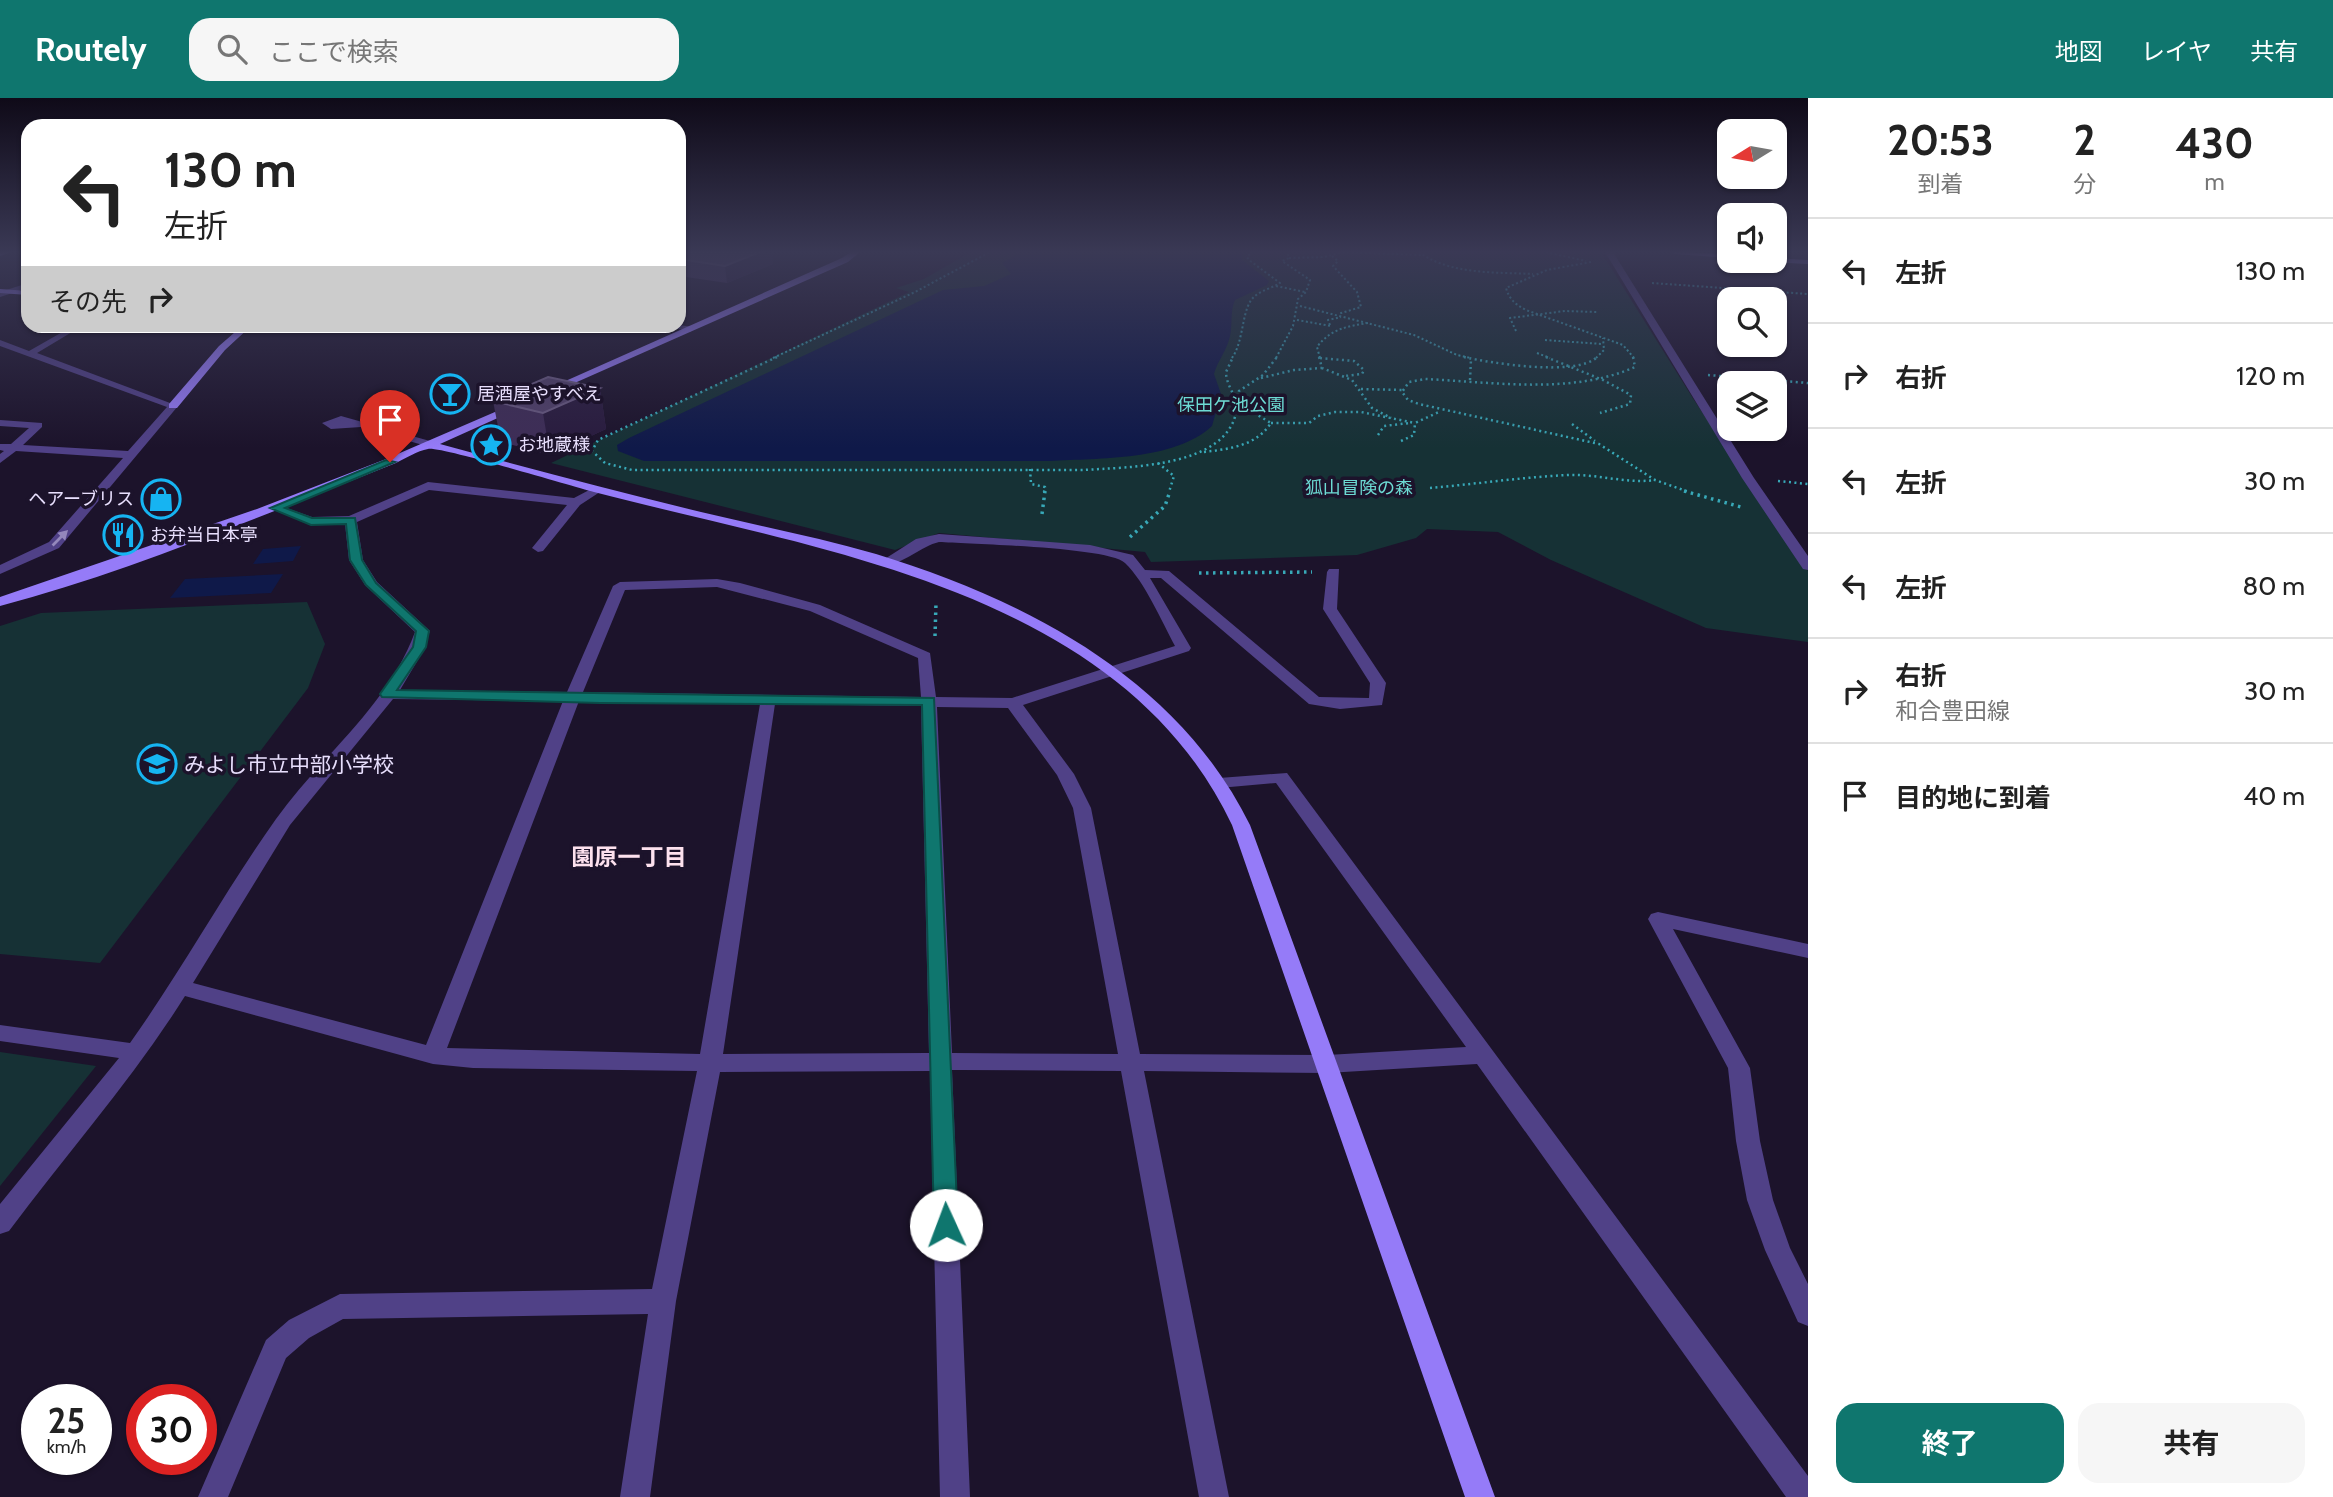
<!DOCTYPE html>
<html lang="ja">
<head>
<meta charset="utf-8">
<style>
	body { margin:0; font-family:Cabin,"Noto Sans JP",sans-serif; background:#f6f6f6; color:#222; height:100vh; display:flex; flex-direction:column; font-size:26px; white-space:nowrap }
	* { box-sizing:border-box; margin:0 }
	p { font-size:23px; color:#767676 }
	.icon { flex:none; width:38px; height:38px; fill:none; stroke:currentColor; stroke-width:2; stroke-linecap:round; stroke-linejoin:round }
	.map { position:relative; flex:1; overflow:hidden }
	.sheet { display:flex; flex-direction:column; background:#fff; width:525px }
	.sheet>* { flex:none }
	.guide { position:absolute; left:21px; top:21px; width:665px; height:214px; border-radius:21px; box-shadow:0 2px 5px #0004; background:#fff; color:#222; overflow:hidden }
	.needle { width:46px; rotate:259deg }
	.buttons { position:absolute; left:1717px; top:21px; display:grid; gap:14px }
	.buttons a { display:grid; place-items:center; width:70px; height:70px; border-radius:14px; background:#fff; box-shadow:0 2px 5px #0004; font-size:35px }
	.speed { position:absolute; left:21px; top:1286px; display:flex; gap:14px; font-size:35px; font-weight:700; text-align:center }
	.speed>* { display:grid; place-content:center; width:91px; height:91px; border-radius:50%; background:#fff; box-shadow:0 2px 5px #0004; line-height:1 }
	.speed small { font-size:18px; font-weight:400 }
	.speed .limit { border:10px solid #d22; background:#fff; color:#111 }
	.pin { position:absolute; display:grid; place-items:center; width:60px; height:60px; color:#fff; margin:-72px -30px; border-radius:50% 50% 50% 0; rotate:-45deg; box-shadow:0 0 7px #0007 }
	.pin .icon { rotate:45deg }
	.me { position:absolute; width:77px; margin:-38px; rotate:358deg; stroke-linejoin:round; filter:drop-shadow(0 0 5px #0008) }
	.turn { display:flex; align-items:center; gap:24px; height:147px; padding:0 28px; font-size:32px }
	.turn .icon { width:91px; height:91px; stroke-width:2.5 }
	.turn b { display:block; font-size:49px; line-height:60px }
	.then { display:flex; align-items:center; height:66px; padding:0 28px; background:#0003; gap:14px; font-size:26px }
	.eta { display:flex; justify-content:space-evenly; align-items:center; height:119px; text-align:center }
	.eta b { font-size:42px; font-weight:700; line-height:49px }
	.cta { display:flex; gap:14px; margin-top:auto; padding:14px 28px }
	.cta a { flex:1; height:80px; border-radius:21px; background:#0f766e; color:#fff; font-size:28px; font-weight:700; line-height:80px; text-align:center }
	.cta a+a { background:#f6f6f6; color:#222 }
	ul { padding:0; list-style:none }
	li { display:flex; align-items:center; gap:21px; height:105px; padding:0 28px; border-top:2px solid #e0e0e0 }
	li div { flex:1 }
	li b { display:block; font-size:26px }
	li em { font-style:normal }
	header { display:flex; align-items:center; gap:42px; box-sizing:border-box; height:98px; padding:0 35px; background:#0f766e; color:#fff }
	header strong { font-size:33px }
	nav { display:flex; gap:38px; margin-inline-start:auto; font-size:24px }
	.search { width:490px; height:63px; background:#f6f6f6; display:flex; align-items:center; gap:18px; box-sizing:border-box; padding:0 24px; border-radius:21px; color:#767676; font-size:26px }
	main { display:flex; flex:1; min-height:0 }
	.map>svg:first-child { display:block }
	.green { fill:#163135 }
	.water { fill:#0f1949 }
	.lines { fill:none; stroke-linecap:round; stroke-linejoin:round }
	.path-far2 { stroke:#38a9b8; stroke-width:2; stroke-dasharray:2 2.5; stroke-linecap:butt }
	.path-far1 { stroke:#38a9b8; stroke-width:2.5; stroke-dasharray:2 3.5; stroke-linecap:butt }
	.path { stroke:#38a9b8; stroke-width:3.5; stroke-dasharray:2.5 4.5; stroke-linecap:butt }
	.street { fill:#504187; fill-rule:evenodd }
	.secondary { fill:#957bf8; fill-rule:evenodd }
	.wall { fill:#3e2d57 }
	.shaded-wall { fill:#291b3e }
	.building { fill:#504069; stroke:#685980; stroke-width:2 }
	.oneway { fill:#9488bc }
	.route { fill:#0f766e; stroke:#0a4d48; stroke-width:2 }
	.labels { text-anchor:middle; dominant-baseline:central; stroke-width:7; stroke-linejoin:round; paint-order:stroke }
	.far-poi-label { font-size:18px; fill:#e8dffd; stroke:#1c132b; text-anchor:start }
	.far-park-label { font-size:18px; fill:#6ddbd4; stroke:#1c132b }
	.poi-label { font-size:21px; fill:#e8dffd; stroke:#1c132b; text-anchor:start }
	.neighbourhood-label { font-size:23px; font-weight:bold; fill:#fde1ee; stroke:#1c132b }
</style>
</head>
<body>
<header>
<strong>Routely</strong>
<div class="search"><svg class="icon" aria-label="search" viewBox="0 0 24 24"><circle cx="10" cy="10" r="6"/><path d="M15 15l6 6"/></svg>ここで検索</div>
<nav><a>地図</a><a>レイヤ</a><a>共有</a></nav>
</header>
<main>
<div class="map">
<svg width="1808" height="1399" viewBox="0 0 1808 1399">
	<rect width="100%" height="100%" fill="#1c132b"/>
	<g class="green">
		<polygon points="971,154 1601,154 1694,302 1808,473 1808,544 1706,530 1551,462 1498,434 1427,431 1416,440 1357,457 1151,464 1145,454 939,435 895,452 551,365 909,194 896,190 924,181"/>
		<polygon points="307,504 325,546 308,590 100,865 0,856 0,528 41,515"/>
		<polygon points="0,954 96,968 0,1088"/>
	</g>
	<g class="water">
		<path d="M 1022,154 L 1243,154 L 1242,162 L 1269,183 L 1267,187 L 1235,202 C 1229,215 1234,230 1228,245 C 1224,256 1217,265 1214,276 L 1221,296 L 1212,328 C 1174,363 1099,360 1050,363 L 644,363 L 618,353 L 617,347 L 629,340 L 943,192 L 984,188 L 1011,176 L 1002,165 Z"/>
		<polygon points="301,448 293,463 253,466 263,451"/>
		<polygon points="283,476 271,495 170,500 185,481"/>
	</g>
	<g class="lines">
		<g class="path-far2">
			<path d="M 1419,154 C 1450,177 1496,174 1533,176"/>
			<polyline points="1546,154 1586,163"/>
			<polyline points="1332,158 1338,163 1333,168 1357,194 1361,209 1338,216"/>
			<polyline points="1289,160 1324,159 1343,154 1422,157"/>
			<path d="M 1591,164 L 1547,172 L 1506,190 C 1509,201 1516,207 1526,212 L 1623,247 L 1634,260"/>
			<polyline points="1652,185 1808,196"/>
			<polyline points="1276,188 1305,194"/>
			<polyline points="1300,208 1414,237 1457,257 1471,260"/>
			<polyline points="1297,222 1331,228"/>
			<polyline points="1330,227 1328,222 1341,219"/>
			<polyline points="1516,233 1510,220 1565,213 1597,214"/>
			<polyline points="1545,242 1602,246"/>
			<polyline points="1537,255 1550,260"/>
			<polyline points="773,260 915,194 990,154"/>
			<path d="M 1232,260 C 1245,241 1241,209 1255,198 C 1262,192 1272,190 1280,185 L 1249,162 L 1247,159 L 1252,154"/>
			<polyline points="1276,260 1293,228 1298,201 1306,194 1310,182 1282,163 1289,160 1287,154"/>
			<path d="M 1320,260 L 1317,249 C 1330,231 1348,228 1368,225"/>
			<polyline points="1320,260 1324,260"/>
			<polyline points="1596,260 1604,252 1603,240"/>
		</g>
		<g class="path-far1">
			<path d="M 777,259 L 598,342 L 592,353 L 605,365 L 632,372 L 1083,372 C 1127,369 1224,370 1236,315 C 1240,301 1226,289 1226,274 L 1233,259"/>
			<polyline points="1319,259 1322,270 1352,282 1372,310 1391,320"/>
			<path d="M 1464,259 C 1490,265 1577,279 1597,259"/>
			<polyline points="1546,259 1603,282 1631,297 1630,306 1600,315"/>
			<path d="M 1633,259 L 1635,269 C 1572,297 1493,284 1425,281 L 1409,284 L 1402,294 L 1408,302 L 1419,306 L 1599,346 L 1655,382 L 1689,394"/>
			<polyline points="1320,260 1354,263 1364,272 1362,276 1345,278"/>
			<polyline points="1708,277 1808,285"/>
			<polyline points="1261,280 1294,272 1322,270"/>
			<polyline points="1470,282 1471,261"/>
			<polyline points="1361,291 1402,292"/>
			<polyline points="1271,325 1309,325 1318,318 1335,314 1361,314 1415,325"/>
			<polyline points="1572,326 1595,343"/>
			<polyline points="1378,337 1384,328 1410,325"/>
			<polyline points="1401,343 1414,337 1415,325 1441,313"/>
			<path d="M 1204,354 C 1229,351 1256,348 1271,325 L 1237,305 L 1239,293 L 1263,277 L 1277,259"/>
			<polyline points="1158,365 1174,378 1169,394"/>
			<polyline points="1030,371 1031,386 1045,389 1044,394"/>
			<polyline points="1778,383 1808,386"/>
			<path d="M 1430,390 C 1476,386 1523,379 1569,377 C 1598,376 1627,386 1655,382"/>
		</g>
		<g class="path">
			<polyline points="1684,393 1741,409"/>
			<polyline points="1042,416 1045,393"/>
			<polyline points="1130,439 1165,408 1170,393"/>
			<polyline points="1199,475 1312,474"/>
			<polyline points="935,538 936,505"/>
		</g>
		<g class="street">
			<polygon points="1605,154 1613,154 1754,380 1808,458 1808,472 1803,471 1742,380"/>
			<polygon points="28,185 28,190 0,199 0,194"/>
			<polygon points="679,227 693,229 694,231 690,234 668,228"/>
			<polygon points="73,228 82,228 37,255 178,308 59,450 0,476 0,467 49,444 123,360 16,353 0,365 0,356 4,353 0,352 0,346 11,346 29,330 0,328 0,322 42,325 42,329 23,347 128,353 167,309 0,248 0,242 29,253"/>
			<polygon points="341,318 437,345 438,347 433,350 361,329 331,331 322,325"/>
			<path d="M 428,384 L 574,400 L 593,390 L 603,392 L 580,407 L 543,453 L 538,454 L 532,450 L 567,407 L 429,392 L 357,424 L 363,462 L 377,484 L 430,533 L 422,555 L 400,592 L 567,594 L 613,488 L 620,484 L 717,481 L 740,485 L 820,507 L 930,555 L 936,599 L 1012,600 L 1175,548 C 1162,524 1145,484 1125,465 C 1108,449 970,446 939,444 C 921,448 900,469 882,467 L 880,464 L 916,441 L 939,436 L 1090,447 L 1133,457 L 1145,472 L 1169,473 L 1319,599 L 1369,600 L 1370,585 L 1323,511 L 1327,474 L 1329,471 L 1339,471 L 1337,511 L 1386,585 L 1382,607 L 1340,611 L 1309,606 L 1161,480 L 1150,480 L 1191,550 L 1189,553 L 1023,607 L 1074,676 L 1091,710 L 1140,956 L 1327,957 L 1466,949 L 1276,685 L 1219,690 L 1210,685 L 1219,680 L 1287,675 L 1808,1378 L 1808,1399 L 1786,1399 L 1477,966 L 1327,975 L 1144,973 L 1229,1399 L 1199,1399 L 1121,973 L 961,972 L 952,972 L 970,1399 L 940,1399 L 930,973 L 720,974 L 676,1203 L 650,1399 L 620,1399 L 648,1216 L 343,1221 L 309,1240 L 286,1260 L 228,1399 L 198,1399 L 266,1242 L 289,1222 L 340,1196 L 652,1191 L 697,973 L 473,970 L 433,966 L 185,898 C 133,981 68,1054 9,1133 L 0,1136 L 0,1106 L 119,960 L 0,943 L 0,927 L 130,945 C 182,872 225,793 276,721 C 322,657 388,608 415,534 L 365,487 L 349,462 L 345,426 L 311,427 L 269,410 L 275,406 L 312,419 L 349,418 ZM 717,489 L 810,513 L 918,560 L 921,599 L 583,594 L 625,492 ZM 393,601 L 563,603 L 426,947 L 193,885 L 290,727 ZM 579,603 L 760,606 L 700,956 L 447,950 ZM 775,606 L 921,608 L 929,955 L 723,956 ZM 937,609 L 1008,610 L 1057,677 L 1073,710 L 1118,956 L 952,955 Z"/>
			<polygon points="1658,814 1808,846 1808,860 1673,831 1750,970 1760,1043 1773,1102 1790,1150 1808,1186 1808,1228 1798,1224 1765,1152 1747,1102 1736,1043 1728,970 1648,821 1651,816"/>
		</g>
		<g class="secondary">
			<polygon points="0,154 12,154 0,158"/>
			<polygon points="851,154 860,154 848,164 552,295 543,293 842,160"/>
			<polygon points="1671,154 1729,156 1729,160 1675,156"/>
			<polygon points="1774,160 1808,162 1808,166 1771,164"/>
			<polygon points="0,191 28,193 28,197 0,195"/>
			<polygon points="242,228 251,228 225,252 177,310 169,310 169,306 219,248"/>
			<path d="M 516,305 L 521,308 L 520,310 L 440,346 C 527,370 614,393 701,414 C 759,428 818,439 876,456 C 1027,502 1178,581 1250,727 L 1495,1399 L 1465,1399 L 1232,727 C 1120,491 819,453 594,394 C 570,388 440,348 428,351 C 417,353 406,360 396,365 C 368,376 341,387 313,398 C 210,438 106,480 0,508 L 0,499 L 257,411 L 386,361 Z"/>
		</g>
	</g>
	<g class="wall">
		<polygon points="679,158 773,166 727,185 679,178"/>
		<polygon points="600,290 606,331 550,357 501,344 493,303"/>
	</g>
	<g class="shaded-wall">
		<polygon points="760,154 772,154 773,166 727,185 725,168"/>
		<polygon points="600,290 606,331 550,357 543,315"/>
	</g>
	<g class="building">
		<polygon points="690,154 760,154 725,168 679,161 679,158"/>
		<polygon points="548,279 600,290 543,315 493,303"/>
	</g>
	<defs><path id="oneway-solid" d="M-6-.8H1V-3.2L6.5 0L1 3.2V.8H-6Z" transform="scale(1.75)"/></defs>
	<use class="oneway" href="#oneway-solid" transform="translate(60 440) rotate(-45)"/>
	<linearGradient id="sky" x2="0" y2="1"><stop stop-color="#0f0a18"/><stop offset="0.44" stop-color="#3a3955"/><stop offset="1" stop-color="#3a3955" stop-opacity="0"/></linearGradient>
	<rect width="1808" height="350" fill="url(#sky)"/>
	<polygon class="route" points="386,362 395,364 285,410 312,420 355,420 362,462 376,485 429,533 426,549 397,592 934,600 958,1127 954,1134 946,1137 938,1134 934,1127 922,607 600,605 382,599 380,596 413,549 416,533 366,487 350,462 346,426 311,427 270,410"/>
	<defs>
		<g id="bar-ring" transform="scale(2.0125)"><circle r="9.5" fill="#1c132b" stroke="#16b4f2" stroke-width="1.5"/><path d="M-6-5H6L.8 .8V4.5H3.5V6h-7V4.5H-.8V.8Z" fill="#16b4f2"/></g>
		<g id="sight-ring" transform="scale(2.0125)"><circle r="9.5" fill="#1c132b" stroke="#16b4f2" stroke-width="1.5"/><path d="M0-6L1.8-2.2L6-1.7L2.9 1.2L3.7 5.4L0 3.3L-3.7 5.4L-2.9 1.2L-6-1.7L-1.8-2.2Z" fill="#16b4f2"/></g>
		<g id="shop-ring" transform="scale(2.0125)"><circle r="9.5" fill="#1c132b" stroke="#16b4f2" stroke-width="1.5"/><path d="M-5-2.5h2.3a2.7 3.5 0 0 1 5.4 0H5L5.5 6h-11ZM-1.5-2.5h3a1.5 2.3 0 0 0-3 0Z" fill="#16b4f2"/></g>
		<g id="restaurant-ring" transform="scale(2.0125)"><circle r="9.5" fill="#1c132b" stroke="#16b4f2" stroke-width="1.5"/><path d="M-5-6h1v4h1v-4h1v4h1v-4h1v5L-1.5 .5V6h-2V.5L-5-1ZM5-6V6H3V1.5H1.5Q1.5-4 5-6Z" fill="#16b4f2"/></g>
		<g id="school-ring" transform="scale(2.0125)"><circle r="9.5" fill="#1c132b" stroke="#16b4f2" stroke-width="1.5"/><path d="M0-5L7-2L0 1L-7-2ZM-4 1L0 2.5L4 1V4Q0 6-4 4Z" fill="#16b4f2"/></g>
	</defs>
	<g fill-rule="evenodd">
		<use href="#bar-ring" x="450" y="296"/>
		<use href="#sight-ring" x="491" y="347"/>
		<use href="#shop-ring" x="161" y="401"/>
		<use href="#restaurant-ring" x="123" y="437"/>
		<use href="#school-ring" x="157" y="666"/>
	</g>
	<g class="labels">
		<g class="far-poi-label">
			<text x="477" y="296">居酒屋やすべえ</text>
			<text x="518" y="347">お地蔵様</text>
			<text x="134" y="401" text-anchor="end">ヘアーブリス</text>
			<text x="150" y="437">お弁当日本亭</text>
		</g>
		<g class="far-park-label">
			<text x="1231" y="307">保田ケ池公園</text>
			<text x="1359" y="390">狐山冒険の森</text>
		</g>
		<g class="poi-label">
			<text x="184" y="666">みよし市立中部小学校</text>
		</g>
		<g class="neighbourhood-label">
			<text x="629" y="759">園原一丁目</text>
		</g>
	</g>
</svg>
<div class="buttons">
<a><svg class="needle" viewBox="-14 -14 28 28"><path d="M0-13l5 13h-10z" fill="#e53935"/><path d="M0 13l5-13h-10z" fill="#767676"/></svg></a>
<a><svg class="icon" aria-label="sound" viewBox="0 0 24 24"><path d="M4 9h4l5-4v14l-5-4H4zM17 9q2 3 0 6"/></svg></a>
<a><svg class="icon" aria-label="search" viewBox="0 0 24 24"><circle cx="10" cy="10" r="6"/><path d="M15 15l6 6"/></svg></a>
<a><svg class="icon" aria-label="layers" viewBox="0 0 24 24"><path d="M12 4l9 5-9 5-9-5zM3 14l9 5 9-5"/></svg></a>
</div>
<div class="speed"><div>25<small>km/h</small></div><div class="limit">30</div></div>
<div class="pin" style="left:390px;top:364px;background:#d93025"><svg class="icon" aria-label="arrive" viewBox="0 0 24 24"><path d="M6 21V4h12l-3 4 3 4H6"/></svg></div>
<svg class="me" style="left:946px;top:1127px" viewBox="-20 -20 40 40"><circle r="19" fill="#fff"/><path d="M0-13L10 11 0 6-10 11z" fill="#0f766e"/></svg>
<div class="guide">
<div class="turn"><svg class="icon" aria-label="left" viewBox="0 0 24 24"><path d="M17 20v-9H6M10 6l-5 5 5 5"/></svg><div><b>130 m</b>左折</div></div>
<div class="then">その先<svg class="icon" aria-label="right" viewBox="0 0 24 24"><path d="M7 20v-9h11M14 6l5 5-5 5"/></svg></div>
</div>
</div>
<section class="sheet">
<div class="eta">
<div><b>20:53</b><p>到着</p></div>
<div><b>2</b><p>分</p></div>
<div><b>430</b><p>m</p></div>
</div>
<ul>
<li><svg class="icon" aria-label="left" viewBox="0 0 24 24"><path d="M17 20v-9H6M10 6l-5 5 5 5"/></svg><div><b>左折</b></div><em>130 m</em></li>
<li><svg class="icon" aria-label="right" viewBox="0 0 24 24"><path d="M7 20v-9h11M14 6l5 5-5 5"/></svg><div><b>右折</b></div><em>120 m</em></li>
<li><svg class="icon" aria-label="left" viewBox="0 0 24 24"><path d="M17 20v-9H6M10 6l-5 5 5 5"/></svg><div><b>左折</b></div><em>30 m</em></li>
<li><svg class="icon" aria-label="left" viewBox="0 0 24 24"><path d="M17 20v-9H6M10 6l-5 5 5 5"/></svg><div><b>左折</b></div><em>80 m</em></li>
<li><svg class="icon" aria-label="right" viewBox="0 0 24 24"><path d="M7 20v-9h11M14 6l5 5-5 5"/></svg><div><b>右折</b><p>和合豊田線</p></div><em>30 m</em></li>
<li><svg class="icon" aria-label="arrive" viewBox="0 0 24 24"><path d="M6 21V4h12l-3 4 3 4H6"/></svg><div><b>目的地に到着</b></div><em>40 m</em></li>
</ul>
<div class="cta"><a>終了</a><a>共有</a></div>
</section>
</main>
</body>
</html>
